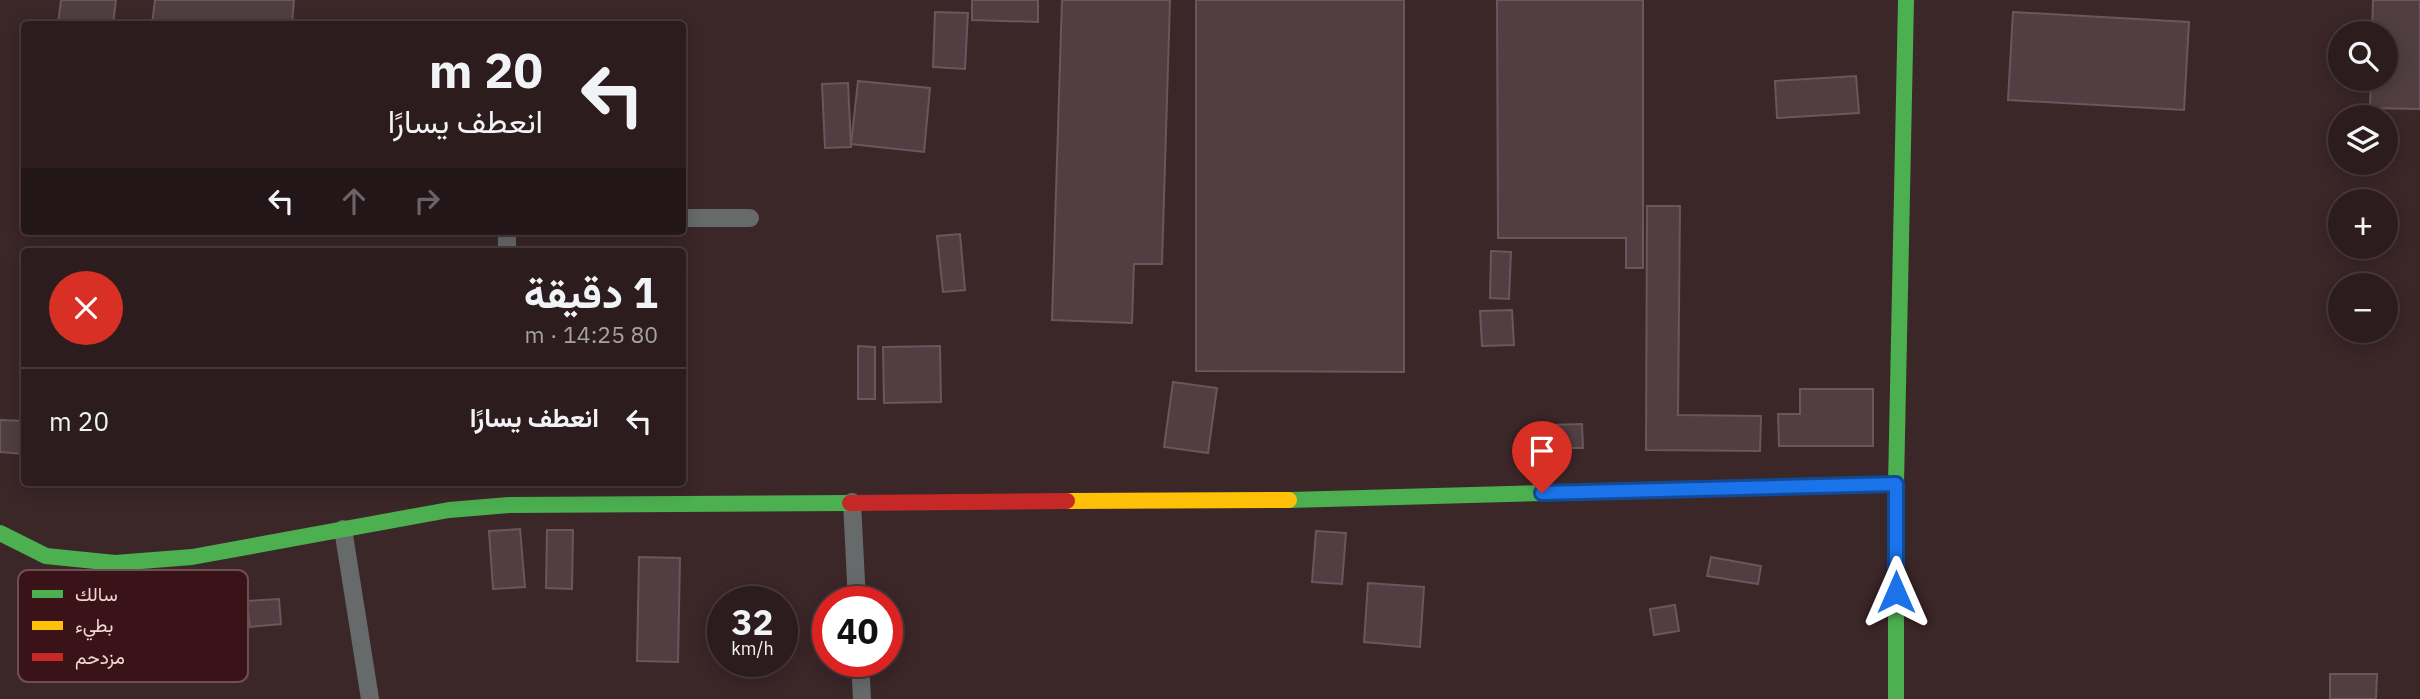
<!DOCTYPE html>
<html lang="ar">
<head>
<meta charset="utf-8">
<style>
	body { margin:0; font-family:"IBM Plex Sans",Vazirmatn,sans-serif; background:#38292b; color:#f1f3f6; direction:rtl; height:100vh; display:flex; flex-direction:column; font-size:26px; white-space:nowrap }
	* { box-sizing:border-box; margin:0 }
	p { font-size:23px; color:#a6a1a4 }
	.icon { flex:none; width:38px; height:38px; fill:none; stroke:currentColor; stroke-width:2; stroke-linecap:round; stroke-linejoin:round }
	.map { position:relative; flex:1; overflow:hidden; direction:ltr }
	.sheet { position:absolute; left:21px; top:248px; width:665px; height:238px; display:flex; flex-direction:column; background:#2c1c1e; border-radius:7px; box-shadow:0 4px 18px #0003,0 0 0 2px #483a3c; direction:rtl }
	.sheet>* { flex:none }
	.top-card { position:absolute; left:21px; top:21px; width:665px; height:214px; border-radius:7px; box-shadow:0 4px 18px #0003,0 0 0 2px #483a3c; direction:rtl; background:#2c1c1e; color:#f1f3f6; overflow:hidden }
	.fabs { position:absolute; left:2328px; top:21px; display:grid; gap:14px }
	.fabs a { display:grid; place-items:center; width:70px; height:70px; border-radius:50%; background:#2c1c1e; box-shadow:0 4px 18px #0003,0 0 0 2px #483a3c; font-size:35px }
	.speed { position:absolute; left:707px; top:586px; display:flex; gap:14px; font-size:35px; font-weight:700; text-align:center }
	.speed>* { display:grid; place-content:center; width:91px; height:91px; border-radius:50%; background:#2c1c1e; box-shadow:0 4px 18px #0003,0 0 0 2px #483a3c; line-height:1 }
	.speed small { font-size:18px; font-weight:400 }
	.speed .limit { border:10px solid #d22; background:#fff; color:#111 }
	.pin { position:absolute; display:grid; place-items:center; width:60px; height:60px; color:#fff; margin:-72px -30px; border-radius:50% 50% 50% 0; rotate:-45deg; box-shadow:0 0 7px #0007 }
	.pin .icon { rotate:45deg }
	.me { position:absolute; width:77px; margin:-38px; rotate:0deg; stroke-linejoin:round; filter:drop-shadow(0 0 5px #0008) }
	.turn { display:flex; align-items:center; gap:24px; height:147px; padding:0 28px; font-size:32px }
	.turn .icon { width:91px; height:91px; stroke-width:2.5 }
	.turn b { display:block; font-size:49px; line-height:60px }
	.lanes { display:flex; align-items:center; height:66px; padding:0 28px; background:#0003; justify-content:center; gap:35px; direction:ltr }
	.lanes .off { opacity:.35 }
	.round { display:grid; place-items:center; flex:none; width:74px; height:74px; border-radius:37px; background:#38292b }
	.head { display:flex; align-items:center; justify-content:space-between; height:119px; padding:0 28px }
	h1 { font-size:42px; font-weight:700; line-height:52px }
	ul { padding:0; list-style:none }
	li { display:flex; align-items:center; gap:21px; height:105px; padding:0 28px; border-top:2px solid #483a3c }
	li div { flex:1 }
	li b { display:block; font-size:26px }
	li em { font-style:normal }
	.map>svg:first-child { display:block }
	.building { fill:#503e42; stroke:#69575b; stroke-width:2 }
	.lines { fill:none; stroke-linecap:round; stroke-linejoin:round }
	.lane { stroke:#666a6a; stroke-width:18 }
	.fast { stroke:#4caf50; stroke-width:16 }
	.slow { stroke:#ffc107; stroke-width:16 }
	.jam { stroke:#c62828; stroke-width:16 }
	.route-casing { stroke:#114b97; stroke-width:18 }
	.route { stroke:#1a73e8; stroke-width:12 }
	.key { fill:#391317; stroke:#704e50; stroke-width:2 }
	.key-label { font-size:19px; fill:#f1d6d6 }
</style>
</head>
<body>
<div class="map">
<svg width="2420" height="699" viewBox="0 0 2420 699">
	<rect width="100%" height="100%" fill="#3b2628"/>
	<g class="building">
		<polygon points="61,0 116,0 113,24 58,24"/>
		<polygon points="155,0 294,0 292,24 152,24"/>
		<polygon points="972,0 1038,0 1038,22 972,20"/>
		<polygon points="1062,0 1170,0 1162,264 1134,264 1132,323 1052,320"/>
		<polygon points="1196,0 1404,0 1404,372 1196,371"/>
		<polygon points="1497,0 1643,0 1643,268 1626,268 1626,238 1498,238"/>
		<polygon points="2373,0 2420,0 2420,109 2370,108 2371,79 2385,79 2385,33 2372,33"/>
		<polygon points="935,12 968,13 965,69 933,67"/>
		<polygon points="2013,12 2189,22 2184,110 2008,100"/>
		<polygon points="1856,76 1859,113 1777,118 1775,81"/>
		<polygon points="858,81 930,88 924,152 851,144"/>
		<polygon points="848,83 851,147 825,148 822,84"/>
		<polygon points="1647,206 1680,206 1678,415 1761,416 1760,451 1646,450"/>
		<polygon points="960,234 965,290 943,292 937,236"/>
		<polygon points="1491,251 1511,252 1509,299 1490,298"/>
		<polygon points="1512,310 1514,345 1482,346 1480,311"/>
		<polygon points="858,346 875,347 875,399 858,399"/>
		<polygon points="940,346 941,402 884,403 883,347"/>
		<polygon points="1173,382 1217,388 1208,453 1164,447"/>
		<polygon points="1800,389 1873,389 1873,446 1779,446 1778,414 1800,414"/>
		<polygon points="0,420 24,421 24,454 0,452"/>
		<polygon points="1582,424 1583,448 1547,448 1547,425"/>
		<polygon points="520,529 525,587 493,589 489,531"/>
		<polygon points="547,530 573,530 572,589 546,588"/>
		<polygon points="1316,531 1346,533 1342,584 1312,582"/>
		<polygon points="639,557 680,558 678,662 637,661"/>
		<polygon points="1711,557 1761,566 1758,584 1707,576"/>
		<polygon points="1368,583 1424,587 1420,647 1364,642"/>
		<polygon points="279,599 281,624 250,627 247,601"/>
		<polygon points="1675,605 1679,631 1654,635 1650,609"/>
		<polygon points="2330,674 2377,674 2376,699 2330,699"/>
	</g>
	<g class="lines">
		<g class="lane">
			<polyline points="682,218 750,218"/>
			<polyline points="507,231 507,252"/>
			<polyline points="852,502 857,602"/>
			<polyline points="343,529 370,699"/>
			<polyline points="860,662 862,699"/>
		</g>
		<g class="fast">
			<polyline points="1289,500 1804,486"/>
			<polyline points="0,533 46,556 115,563 192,557 449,510 509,505 850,503"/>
			<polyline points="1896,699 1896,484 1906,0"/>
		</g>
		<polyline class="slow" points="1067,501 1289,500"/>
		<g class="jam">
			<polyline points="1804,486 1896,484"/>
			<polyline points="850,503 1067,501"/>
		</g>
	</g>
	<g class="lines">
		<g class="route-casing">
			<polyline id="route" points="1542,493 1896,484 1896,592"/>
		</g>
		<use href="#route" class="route"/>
	</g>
	<rect x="18" y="570" width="230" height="112" rx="10" class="key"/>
	<rect x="32" y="590" width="31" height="8" fill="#4caf50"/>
	<rect x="32" y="621" width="31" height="9" fill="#ffc107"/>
	<rect x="32" y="653" width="31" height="8" fill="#c62828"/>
	<g class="key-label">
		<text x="75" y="601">سالك</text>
		<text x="75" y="632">بطيء</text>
		<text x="75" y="664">مزدحم</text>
	</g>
</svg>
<div class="fabs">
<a><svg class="icon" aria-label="search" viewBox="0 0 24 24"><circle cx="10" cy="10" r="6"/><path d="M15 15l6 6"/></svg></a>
<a><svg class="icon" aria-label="layers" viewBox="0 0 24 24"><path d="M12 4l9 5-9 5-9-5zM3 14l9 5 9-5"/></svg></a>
<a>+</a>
<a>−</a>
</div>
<div class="speed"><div>32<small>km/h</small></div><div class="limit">40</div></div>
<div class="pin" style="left:1542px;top:493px;background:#d93025"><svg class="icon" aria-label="arrive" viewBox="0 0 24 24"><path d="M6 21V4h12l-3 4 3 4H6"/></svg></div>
<svg class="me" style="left:1896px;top:592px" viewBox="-20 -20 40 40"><path d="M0-17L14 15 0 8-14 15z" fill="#1a73e8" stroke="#fff" stroke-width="4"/></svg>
<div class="top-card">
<div class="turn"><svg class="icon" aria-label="left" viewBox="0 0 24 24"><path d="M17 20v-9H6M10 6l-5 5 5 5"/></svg><div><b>20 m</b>انعطف يسارًا</div></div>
<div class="lanes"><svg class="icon" aria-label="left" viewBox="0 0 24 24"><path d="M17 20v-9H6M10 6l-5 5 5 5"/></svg><svg class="icon off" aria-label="ahead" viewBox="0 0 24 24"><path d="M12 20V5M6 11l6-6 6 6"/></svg><svg class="icon off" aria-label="right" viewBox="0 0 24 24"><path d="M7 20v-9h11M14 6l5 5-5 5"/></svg></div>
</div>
<section class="sheet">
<div class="head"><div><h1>1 دقيقة</h1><p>80 m · 14:25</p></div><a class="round" style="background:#d93025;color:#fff"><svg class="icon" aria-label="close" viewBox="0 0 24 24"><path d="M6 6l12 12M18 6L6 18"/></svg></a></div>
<ul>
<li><svg class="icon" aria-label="left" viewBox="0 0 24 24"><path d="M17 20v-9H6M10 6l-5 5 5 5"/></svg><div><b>انعطف يسارًا</b></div><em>20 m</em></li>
</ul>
</section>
</div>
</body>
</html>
